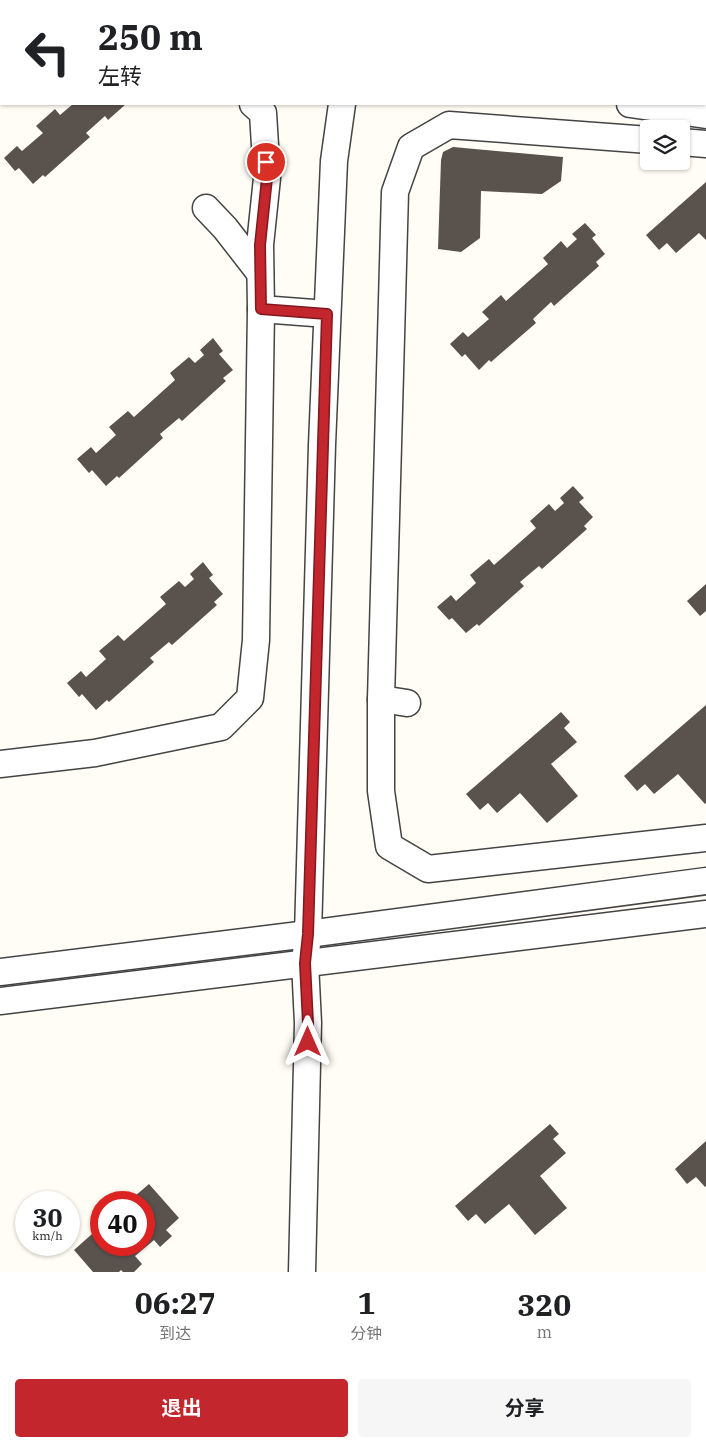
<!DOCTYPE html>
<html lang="zh">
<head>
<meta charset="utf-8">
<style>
	body { margin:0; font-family:"IBM Plex Serif","Noto Sans SC",serif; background:#f6f6f6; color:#202124; height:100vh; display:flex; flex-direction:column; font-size:19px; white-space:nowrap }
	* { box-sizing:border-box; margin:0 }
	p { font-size:16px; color:#757577 }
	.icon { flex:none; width:28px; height:28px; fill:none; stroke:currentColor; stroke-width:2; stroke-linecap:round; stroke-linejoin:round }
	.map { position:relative; height:1272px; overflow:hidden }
	.sheet { display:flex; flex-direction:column; background:#fff; flex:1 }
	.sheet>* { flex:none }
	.banner { position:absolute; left:0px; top:0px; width:706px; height:105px; box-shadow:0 1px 4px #0004; background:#fff; color:#202124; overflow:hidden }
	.controls { position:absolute; left:640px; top:120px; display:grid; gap:10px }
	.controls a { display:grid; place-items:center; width:50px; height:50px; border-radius:5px; background:#fff; box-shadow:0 1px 4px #0004; font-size:25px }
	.speed { position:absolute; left:15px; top:1191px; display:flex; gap:10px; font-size:25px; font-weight:700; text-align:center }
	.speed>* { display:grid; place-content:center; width:65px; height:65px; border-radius:50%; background:#fff; box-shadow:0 1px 4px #0004; line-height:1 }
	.speed small { font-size:12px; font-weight:400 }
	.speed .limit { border:8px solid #d22; background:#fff; color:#111 }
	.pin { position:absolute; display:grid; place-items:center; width:42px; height:42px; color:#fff; margin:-21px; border:2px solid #fff; border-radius:50%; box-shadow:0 1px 5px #0007 }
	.me { position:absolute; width:55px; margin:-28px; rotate:0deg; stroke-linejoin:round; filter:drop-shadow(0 0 4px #0008) }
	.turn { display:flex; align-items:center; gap:18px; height:105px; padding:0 15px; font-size:22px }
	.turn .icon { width:65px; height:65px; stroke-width:2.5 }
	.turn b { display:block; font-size:35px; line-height:42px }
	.eta { display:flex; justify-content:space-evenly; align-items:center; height:85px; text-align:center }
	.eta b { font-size:30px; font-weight:700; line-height:35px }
	.button { display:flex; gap:10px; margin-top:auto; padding:10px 15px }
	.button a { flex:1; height:58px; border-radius:5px; background:#c4262e; color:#fff; font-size:20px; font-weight:700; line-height:58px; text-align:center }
	.button a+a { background:#f6f6f6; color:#202124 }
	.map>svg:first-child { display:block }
	.building { fill:#5a524d }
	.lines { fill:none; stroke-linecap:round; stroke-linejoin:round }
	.minor-casing { stroke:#444; stroke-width:29 }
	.minor { stroke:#fff; stroke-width:26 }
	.route-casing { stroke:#7f191e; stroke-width:12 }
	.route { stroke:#c4262e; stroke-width:9 }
</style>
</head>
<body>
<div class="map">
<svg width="706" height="1272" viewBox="0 0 706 1272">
	<rect width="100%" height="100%" fill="#fffdf5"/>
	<g class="building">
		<polygon points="73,104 126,104 108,120 105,116 86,133 90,137 45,177 43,175 33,184 19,168 15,171 4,158 17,146 22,151 43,133 36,126 55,109 60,115"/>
		<polygon points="453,147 563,157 561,181 542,194 481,191 480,238 461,252 438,249 441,160 443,152"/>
		<polygon points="706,182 706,240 699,233 676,253 667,243 659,250 646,235"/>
		<polygon points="585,223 596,235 592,238 605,254 596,262 599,266 554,306 551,302 533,319 536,323 491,362 489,360 479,370 465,354 462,357 450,344 463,332 468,337 489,319 482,312 501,295 506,301 548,264 543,258 561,241 567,248 577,239 572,234"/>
		<polygon points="213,338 223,351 219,354 233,370 223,378 226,381 182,421 179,418 160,434 163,438 119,478 117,476 106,486 92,470 89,473 77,459 91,447 96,453 116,435 109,427 128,411 134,417 175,380 170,373 189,357 195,363 204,355 200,350"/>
		<polygon points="573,486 584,498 579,502 593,517 584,526 587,529 542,569 539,566 520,582 524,586 479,626 477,624 466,633 452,618 449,620 437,607 451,595 456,601 476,583 470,575 489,559 494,565 536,528 530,521 549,504 555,511 564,503 560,498"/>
		<polygon points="203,562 213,575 209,578 223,594 214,602 217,605 172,645 169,642 150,658 154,662 109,702 107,700 96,710 82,694 79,697 67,683 81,671 86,677 106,659 99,651 118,635 124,641 166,604 160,597 179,581 185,587 194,579 190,574"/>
		<polygon points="706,584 706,611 700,616 687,601"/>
		<polygon points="706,705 706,803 705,804 678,774 654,794 645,784 637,791 624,776"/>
		<polygon points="561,712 570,722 564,728 577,742 551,764 578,796 547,823 520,793 497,813 488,803 480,810 466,794"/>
		<polygon points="550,1124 559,1134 553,1139 566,1153 540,1176 567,1208 535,1235 509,1204 485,1224 476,1214 468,1221 455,1206"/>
		<polygon points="706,1141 706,1186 705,1187 696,1177 687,1184 675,1169"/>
		<polygon points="149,1184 179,1218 166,1230 172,1236 160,1247 154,1240 135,1256 142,1264 134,1272 123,1272 121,1270 119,1272 93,1272 74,1250 101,1226 101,1245 144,1245 144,1202 128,1202"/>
	</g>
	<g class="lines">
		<g class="minor-casing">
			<g id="minor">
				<polyline points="78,0 80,1"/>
				<polyline points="179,0 183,1"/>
				<polyline points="358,1 358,0"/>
				<polyline points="253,104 263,113 267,178 260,245 261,309 327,314"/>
				<polyline points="630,104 706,115"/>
				<polyline points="681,142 706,144"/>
				<polyline points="206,208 225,228 260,273"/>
				<polyline points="381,699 381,791 389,846 428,869 706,838"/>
				<polyline points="407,703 381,699 395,192 411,147 449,125 649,140"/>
				<polyline points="0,764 95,753 221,727 250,698 256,640 261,309"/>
				<polyline points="0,972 308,934 706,881"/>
				<polyline points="0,1001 706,914"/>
				<polyline points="302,1272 308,1023 305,963 308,934 322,445 334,161 342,104"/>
			</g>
		</g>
		<use href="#minor" class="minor"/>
	</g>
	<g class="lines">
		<g class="route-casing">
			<polyline id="route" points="266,162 267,178 260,245 261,309 327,314 308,934 305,963 308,1023 308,1042"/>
		</g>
		<use href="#route" class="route"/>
	</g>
</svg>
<div class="controls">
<a><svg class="icon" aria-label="layers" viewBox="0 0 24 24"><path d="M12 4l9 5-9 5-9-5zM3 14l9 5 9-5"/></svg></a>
</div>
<div class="speed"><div>30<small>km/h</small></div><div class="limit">40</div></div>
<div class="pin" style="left:266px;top:162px;background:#d93025"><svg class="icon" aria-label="arrive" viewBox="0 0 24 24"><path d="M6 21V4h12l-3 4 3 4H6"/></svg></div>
<svg class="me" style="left:308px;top:1042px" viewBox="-20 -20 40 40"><path d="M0-17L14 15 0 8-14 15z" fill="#c4262e" stroke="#fff" stroke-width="4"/></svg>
<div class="banner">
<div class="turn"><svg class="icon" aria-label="left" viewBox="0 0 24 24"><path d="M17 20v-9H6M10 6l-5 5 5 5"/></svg><div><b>250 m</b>左转</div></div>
</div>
</div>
<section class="sheet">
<div class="eta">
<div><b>06:27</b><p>到达</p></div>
<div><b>1</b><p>分钟</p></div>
<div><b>320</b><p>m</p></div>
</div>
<div class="button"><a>退出</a><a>分享</a></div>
</section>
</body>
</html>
